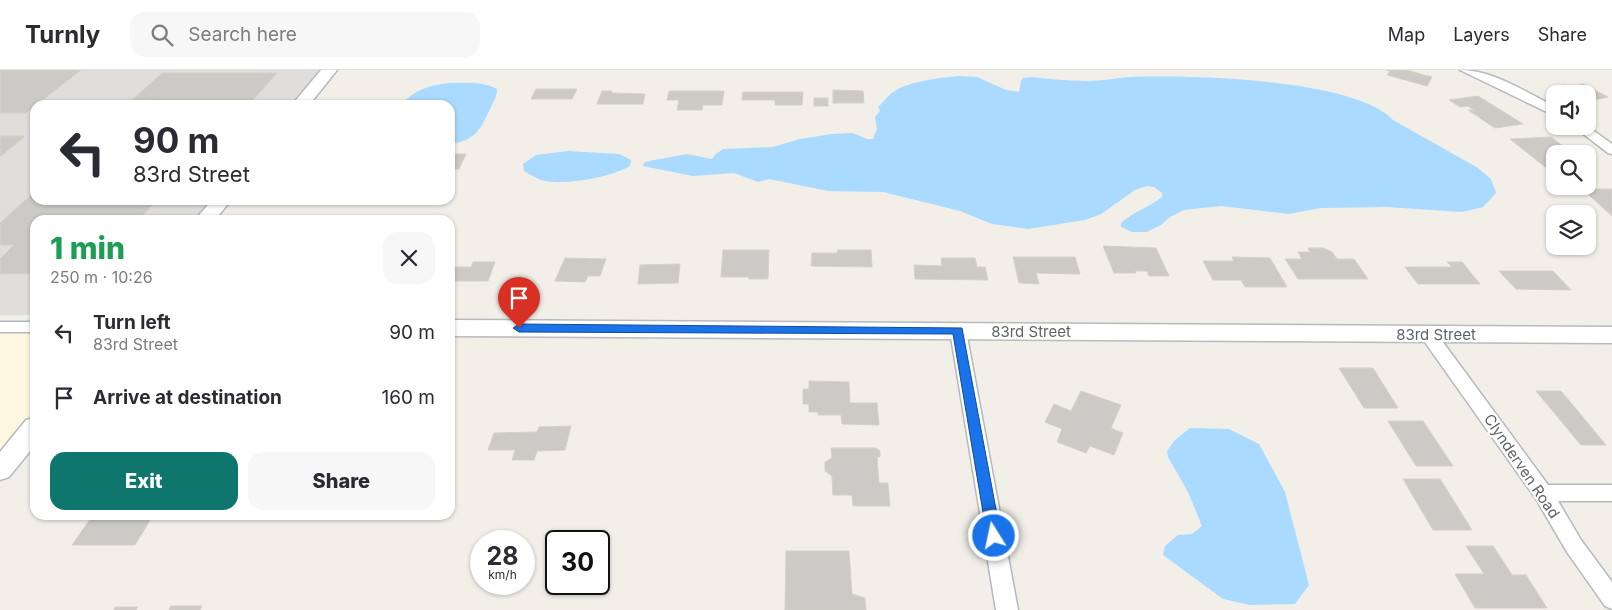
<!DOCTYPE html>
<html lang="en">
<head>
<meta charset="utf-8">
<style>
	body { margin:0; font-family:Inter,sans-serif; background:#f7f7f7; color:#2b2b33; height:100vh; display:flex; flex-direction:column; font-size:19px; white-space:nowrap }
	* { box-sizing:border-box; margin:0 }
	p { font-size:16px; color:#7c7c81 }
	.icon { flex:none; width:28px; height:28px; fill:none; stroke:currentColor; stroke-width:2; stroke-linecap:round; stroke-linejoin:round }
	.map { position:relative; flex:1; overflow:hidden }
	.panel { position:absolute; left:30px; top:145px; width:425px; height:305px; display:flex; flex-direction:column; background:#fff; border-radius:15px; box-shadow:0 1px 4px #0004 }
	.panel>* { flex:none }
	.top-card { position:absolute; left:30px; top:30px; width:425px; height:105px; border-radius:15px; box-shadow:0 1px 4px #0004; background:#fff; color:#2b2b33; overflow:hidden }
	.buttons { position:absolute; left:1546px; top:15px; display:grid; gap:10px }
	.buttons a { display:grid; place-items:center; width:50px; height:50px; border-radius:10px; background:#fff; box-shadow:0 1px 4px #0004; font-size:25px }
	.speed { position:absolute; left:470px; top:460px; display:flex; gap:10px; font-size:25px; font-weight:700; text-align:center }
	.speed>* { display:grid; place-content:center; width:65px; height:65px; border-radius:50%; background:#fff; box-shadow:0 1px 4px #0004; line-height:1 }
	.speed small { font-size:12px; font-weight:400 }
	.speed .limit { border:2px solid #111; border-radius:8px; background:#fff; color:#111 }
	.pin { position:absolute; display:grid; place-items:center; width:42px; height:42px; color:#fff; margin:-51px -21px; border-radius:50% 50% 50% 0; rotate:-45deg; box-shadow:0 0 5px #0007 }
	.pin .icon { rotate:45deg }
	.me { position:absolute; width:55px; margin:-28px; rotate:350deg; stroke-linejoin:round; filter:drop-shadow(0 0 4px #0008) }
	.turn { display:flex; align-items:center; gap:18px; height:105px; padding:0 20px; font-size:22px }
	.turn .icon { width:65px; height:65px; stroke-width:2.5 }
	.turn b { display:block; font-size:35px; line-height:42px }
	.round { display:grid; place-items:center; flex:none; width:52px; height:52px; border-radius:15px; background:#f7f7f7 }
	.overview { display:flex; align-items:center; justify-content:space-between; height:85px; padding:0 20px }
	h1 { font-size:30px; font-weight:800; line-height:38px; color:#1e9e55 }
	.button { display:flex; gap:10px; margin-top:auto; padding:10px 20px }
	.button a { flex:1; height:58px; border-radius:15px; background:#0f766e; color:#fff; font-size:20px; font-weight:800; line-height:58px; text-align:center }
	.button a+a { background:#f7f7f7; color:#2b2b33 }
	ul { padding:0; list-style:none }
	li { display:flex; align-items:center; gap:15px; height:65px; padding:0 20px }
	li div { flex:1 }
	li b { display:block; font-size:19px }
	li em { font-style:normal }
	header { display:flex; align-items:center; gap:30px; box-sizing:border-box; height:70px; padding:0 25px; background:#fff; border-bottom:1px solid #e1e1e2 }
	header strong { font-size:24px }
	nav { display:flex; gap:28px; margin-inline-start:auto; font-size:18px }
	.search { width:350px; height:45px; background:#f7f7f7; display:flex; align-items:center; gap:12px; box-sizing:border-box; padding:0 18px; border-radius:15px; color:#7c7c81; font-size:19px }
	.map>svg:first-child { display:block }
	.commercial { fill:#fef7e0 }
	.industrial { fill:#e0deda }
	.water { fill:#aadaff }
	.building { fill:#cccac5; stroke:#d6d1c6 }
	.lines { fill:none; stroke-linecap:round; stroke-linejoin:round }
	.street-casing { stroke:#b5b8bc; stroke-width:3 }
	.secondary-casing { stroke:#b6babf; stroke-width:3 }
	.street { fill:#fff; fill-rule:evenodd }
	.secondary { fill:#fff; fill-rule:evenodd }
	.route { fill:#1a73e8; stroke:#114b97 }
	.labels { text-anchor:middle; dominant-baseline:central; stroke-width:4.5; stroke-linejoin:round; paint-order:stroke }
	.street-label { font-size:15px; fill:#5f6368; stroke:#fff }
</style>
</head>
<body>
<header>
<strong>Turnly</strong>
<div class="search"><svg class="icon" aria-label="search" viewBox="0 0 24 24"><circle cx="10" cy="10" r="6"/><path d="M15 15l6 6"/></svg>Search here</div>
<nav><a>Map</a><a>Layers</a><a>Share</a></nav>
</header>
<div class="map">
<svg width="1612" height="540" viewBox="0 0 1612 540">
	<rect width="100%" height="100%" fill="#f1efe8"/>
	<polygon class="commercial" points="0,263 35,263 35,341 0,383"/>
	<polygon class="industrial" points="0,0 324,0 294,35 35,35 35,130 213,130 196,150 35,150 35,245 0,245"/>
	<g class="water">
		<path d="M 958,6 L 977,7 L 1006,20 L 1019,22 L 1021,11 L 1023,8 C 1033,6 1040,8 1050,9 C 1062,10 1075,11 1088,11 C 1102,11 1116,8 1130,7 C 1187,5 1354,8 1393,50 L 1478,98 L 1491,109 L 1496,123 L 1483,137 L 1462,142 L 1387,137 L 1320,138 L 1289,144 L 1221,136 L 1184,140 L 1170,147 L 1161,155 L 1147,162 L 1132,162 L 1121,157 L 1121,153 C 1134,141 1148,138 1162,127 L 1162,123 L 1154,117 L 1147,116 L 1135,120 L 1101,144 L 1085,150 L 1028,159 L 992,154 L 960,141 L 883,122 L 828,121 L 769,109 L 758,112 L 734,103 L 693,106 L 643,96 L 644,93 L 649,91 L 687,84 L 712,89 L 716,84 L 723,79 L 773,77 L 800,69 L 832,64 L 853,63 L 867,69 L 873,69 L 877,59 L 875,47 L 880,41 L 878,37 C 884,32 889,24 895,21 C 910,11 940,8 958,6 Z"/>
		<path d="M 449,13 C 465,13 482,11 497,19 C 497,27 494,30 491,37 C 481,58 476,71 450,74 L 450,35 L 401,35 C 414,20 429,15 449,13 Z"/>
		<path d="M 568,81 L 619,84 L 631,90 L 630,96 C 611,107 568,115 545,111 C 537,109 531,105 524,101 L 523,94 L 536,85 Z"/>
		<polygon points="1190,358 1229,359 1259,374 1285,422 1309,515 1295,534 1250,535 1223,529 1163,485 1165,476 1178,465 1192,464 1202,456 1188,422 1168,387 1167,381 1175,370"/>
	</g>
	<g class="building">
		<polygon points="0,0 81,0 26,43 0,43"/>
		<polygon points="1386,0 1406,0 1432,7 1427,16 1387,5 1390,1"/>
		<polygon points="162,3 277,3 252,31 132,30"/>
		<polygon points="1583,14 1608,27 1590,31 1588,30 1588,24 1563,24 1552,18 1565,15 1570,18"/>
		<polygon points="536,19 577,19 572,29 531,29"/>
		<polygon points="833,20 863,21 864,33 833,33"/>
		<polygon points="602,21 612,21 611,23 645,24 643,34 597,34"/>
		<polygon points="669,21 724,21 722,35 703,35 702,40 677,40 679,30 667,30"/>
		<polygon points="743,22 803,22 802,35 775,35 775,30 742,30"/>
		<polygon points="1478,26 1523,54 1495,58 1468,40 1474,40 1468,36 1460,37 1449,30"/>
		<rect x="814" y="28" width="14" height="8"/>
		<polygon points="0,66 25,66 0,87"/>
		<polygon points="1551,67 1564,77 1548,78 1555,84 1555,100 1549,100 1510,69"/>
		<polygon points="450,84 466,84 459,99 450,99"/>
		<polygon points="1582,119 1612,119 1612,146"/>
		<polygon points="35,121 35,130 157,130 138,150 35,150 35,204 0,204 0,189 14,175 0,175 0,153"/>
		<polygon points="1103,176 1156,178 1169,206 1149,206 1147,201 1135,201 1136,203 1114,203"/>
		<polygon points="1308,178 1323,178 1332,182 1337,189 1354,189 1368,209 1298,209 1285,189 1302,189 1298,182 1310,182"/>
		<polygon points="723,180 769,180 768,209 749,209 749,207 721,207"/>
		<polygon points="837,180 871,180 872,197 811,196 812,183 838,183"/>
		<polygon points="1013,187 1075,187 1080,204 1036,203 1039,214 1019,213"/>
		<polygon points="1232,187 1270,188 1287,217 1245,217 1241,210 1213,210 1203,191 1234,191"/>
		<polygon points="565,188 606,189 600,206 588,206 585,212 555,211"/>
		<polygon points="941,188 975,188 977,197 985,197 988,210 915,209 914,195 942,196"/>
		<polygon points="473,192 495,192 488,211 450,211 450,197 471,197"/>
		<polygon points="1447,192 1462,192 1480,214 1418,214 1405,197 1452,197"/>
		<polygon points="680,194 678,213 638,214 640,195"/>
		<polygon points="1499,201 1553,201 1571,220 1516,219"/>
		<polygon points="1339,298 1373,298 1398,338 1364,338"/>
		<polygon points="809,311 849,312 850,333 877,333 879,355 842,354 841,345 818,345 818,342 809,342 809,334 803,334 803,319 809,319"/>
		<polygon points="1081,321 1121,335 1111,358 1123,363 1114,385 1090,376 1086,383 1057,372 1062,359 1045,352 1054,334 1071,341"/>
		<polygon points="1536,321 1561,321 1606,375 1581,375"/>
		<polygon points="1388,351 1423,351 1453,396 1416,396"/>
		<polygon points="571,356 565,380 537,381 534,390 512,390 515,380 488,380 494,363 537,362 539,357"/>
		<polygon points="831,378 876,378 880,381 880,386 877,388 879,413 888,413 890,436 853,436 852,425 833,425 832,406 825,401 825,392 832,388"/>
		<polygon points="1403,409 1440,409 1472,460 1433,460"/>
		<polygon points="93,445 138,445 137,447 152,447 135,475 72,475"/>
		<polygon points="1466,476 1493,476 1512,505 1526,505 1547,538 1475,538 1455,504 1484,504"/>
		<polygon points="786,481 849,481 852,524 865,528 866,540 785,540"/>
		<polygon points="171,536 202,536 200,540 169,540"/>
		<polygon points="115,537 138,537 136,540 114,540"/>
	</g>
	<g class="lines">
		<g class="street-casing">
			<g id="street">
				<path d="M 1460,0 C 1493,0 1526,22 1555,37 L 1555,46 Z"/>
				<polygon points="1573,56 1587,56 1612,74 1612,84 1608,83"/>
				<rect x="0" y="252" width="35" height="10"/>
				<polygon points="958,255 964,257 966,261 1018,540 996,540 950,261 952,257"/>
				<polygon points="1428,258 1434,260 1548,415 1612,415 1612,431 1558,431 1581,470 1612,512 1612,539 1605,536 1567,482 1536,429 1422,268 1420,264 1422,260"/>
			</g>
		</g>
		<g class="secondary-casing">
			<g id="secondary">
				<polygon points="321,0 337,0 309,35 292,35"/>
				<polygon points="212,130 231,130 215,150 195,150"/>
				<polygon points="450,250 1612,257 1612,273 450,266"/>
				<polygon points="35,348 35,375 9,407 0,410 0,382 26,350"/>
			</g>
		</g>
		<use href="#street" class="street"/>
		<use href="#secondary" class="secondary"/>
	</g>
	<polygon class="route" points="519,254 962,258 1001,466 999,471 994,472 989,471 987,466 953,264 519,262 513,258"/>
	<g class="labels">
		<g class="street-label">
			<text x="1031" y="261">83rd Street</text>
			<text x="1436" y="264">83rd Street</text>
			<text transform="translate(1522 396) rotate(56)">Clynderven Road</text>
		</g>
	</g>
</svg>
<div class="buttons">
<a><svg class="icon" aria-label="sound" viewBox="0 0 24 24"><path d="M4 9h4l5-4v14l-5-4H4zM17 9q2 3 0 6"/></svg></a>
<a><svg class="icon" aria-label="search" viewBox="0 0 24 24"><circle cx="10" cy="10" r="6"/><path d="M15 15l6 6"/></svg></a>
<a><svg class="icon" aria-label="layers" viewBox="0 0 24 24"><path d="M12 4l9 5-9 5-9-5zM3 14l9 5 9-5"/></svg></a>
</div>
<div class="speed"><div>28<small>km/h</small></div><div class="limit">30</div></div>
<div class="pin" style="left:519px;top:258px;background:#d93025"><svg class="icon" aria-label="arrive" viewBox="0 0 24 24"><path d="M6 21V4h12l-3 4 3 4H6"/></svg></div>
<svg class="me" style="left:994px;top:466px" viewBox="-20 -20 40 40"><circle r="17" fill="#1a73e8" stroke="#fff" stroke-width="3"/><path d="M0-11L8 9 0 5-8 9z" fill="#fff"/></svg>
<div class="top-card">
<div class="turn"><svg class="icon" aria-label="left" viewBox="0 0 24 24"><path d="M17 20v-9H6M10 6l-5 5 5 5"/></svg><div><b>90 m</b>83rd Street</div></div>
</div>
<section class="panel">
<div class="overview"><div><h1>1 min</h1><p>250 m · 10:26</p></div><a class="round"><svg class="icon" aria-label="close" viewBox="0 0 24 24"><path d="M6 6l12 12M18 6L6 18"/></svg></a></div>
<ul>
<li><svg class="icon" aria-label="left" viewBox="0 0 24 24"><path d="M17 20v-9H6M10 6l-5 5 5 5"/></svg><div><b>Turn left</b><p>83rd Street</p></div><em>90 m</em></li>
<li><svg class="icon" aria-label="arrive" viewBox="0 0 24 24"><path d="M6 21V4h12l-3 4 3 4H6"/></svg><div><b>Arrive at destination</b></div><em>160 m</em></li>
</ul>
<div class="button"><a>Exit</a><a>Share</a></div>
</section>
</div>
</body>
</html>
